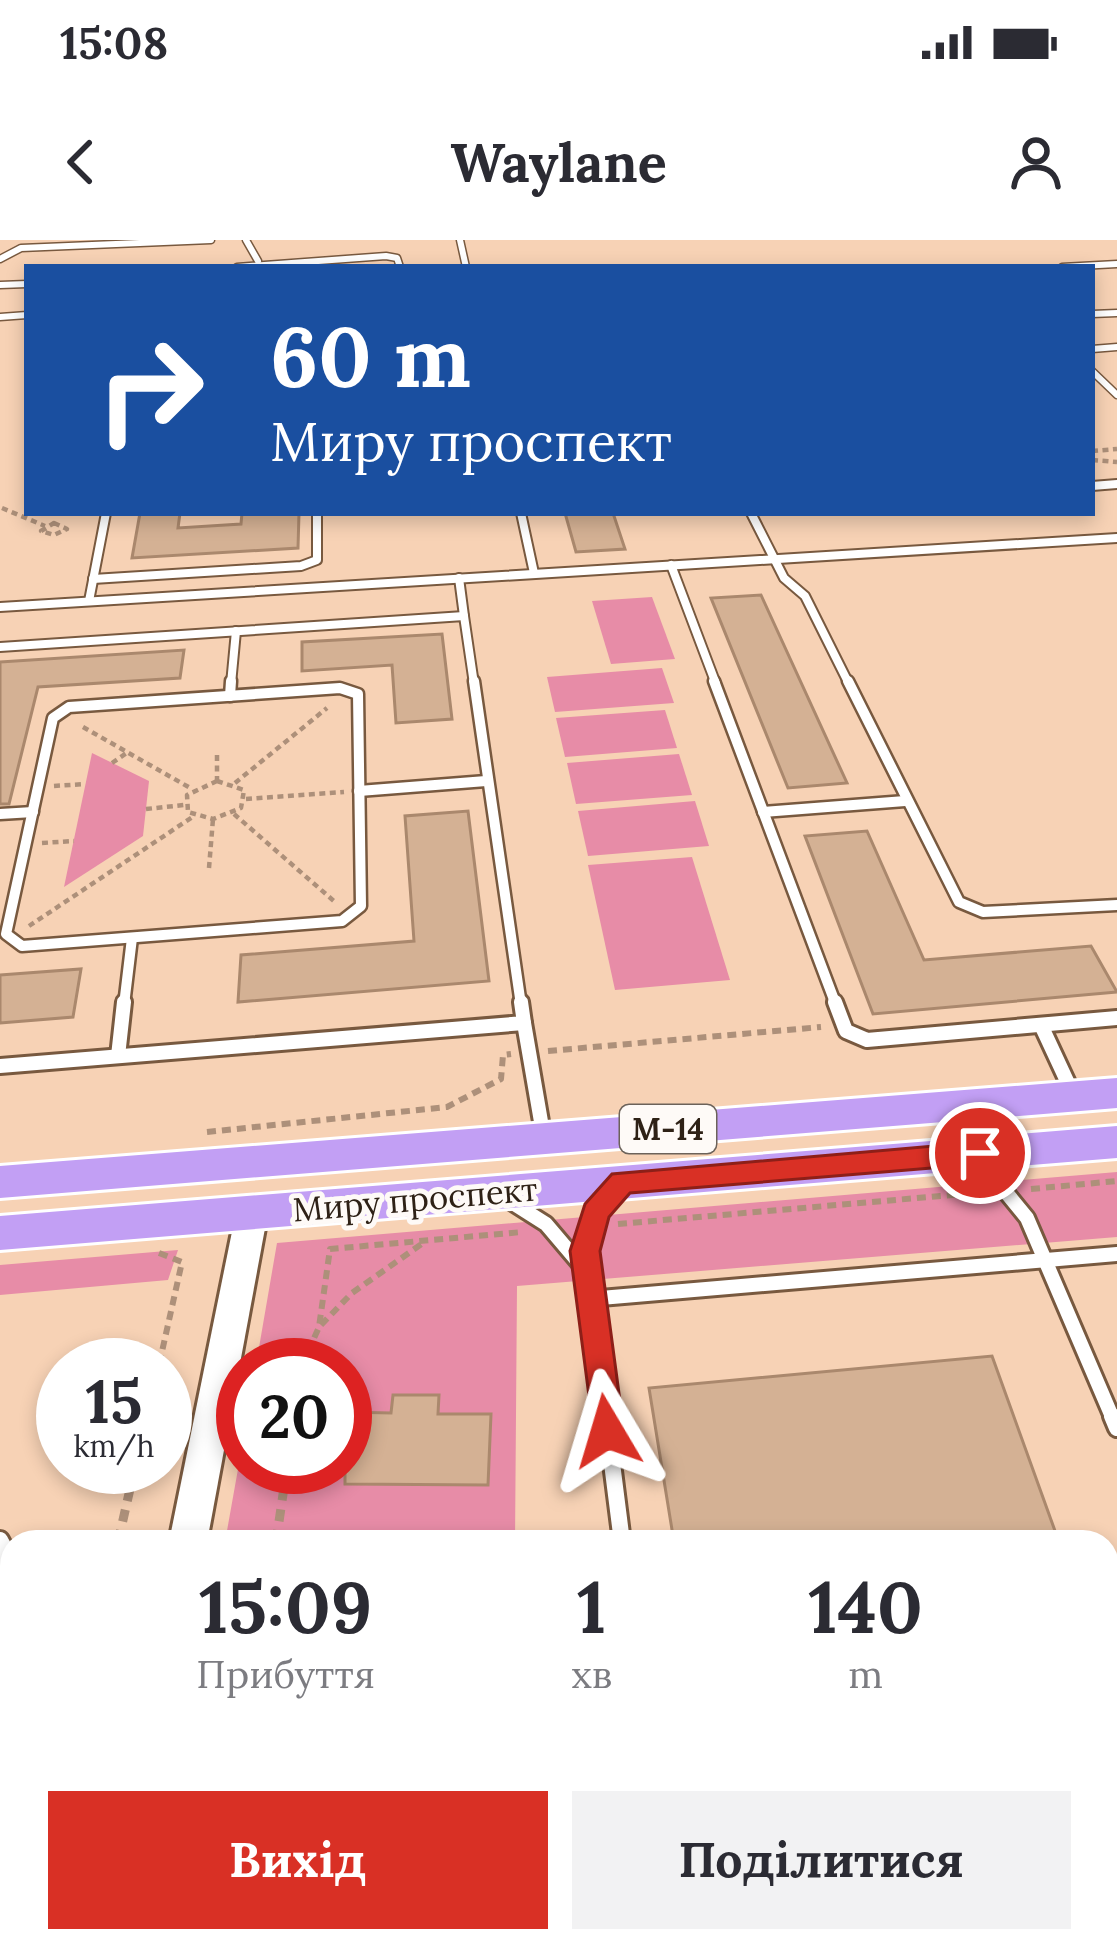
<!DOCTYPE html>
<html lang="uk">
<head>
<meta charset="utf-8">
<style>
	body { margin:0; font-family:Lora,serif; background:#f2f2f3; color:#2b2b33; height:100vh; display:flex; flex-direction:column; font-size:45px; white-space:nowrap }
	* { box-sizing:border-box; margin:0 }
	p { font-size:39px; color:#7c7c81 }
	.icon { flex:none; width:66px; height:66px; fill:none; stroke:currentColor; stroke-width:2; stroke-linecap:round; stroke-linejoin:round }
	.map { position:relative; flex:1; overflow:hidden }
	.sheet { position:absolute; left:0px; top:1290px; width:1119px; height:423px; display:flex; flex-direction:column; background:#fff; border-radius:36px 36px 0 0; box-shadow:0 6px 18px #0003 }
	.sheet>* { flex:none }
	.guide { position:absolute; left:24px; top:24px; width:1071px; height:252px; border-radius:0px; box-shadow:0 6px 18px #0003; background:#1a4fa0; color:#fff; overflow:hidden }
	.speed { position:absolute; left:36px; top:1098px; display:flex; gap:24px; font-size:60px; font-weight:700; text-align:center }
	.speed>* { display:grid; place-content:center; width:156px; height:156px; border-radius:50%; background:#fff; box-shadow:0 6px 18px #0003; line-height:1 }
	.speed small { font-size:30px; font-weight:400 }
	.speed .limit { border:18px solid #d22; background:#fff; color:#111 }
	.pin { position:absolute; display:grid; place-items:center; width:102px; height:102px; color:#fff; margin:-51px; border:6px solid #fff; border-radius:50%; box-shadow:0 3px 12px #0007 }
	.me { position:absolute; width:132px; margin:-66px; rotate:353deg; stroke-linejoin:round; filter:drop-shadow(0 0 9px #0008) }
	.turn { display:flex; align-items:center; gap:42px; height:252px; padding:0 48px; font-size:54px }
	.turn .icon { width:156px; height:156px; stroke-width:2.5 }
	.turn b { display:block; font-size:84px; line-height:102px }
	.eta { display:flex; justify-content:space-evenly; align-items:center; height:204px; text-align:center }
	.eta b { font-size:72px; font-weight:700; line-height:84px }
	.action { display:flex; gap:24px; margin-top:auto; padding:24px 48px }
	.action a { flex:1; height:138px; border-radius:0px; background:#d93025; color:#fff; font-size:48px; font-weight:700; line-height:138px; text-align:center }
	.action a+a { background:#f2f2f3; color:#2b2b33 }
	.status { display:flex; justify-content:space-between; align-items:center; height:84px; padding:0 60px; background:#fff; direction:ltr }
	.status svg { height:33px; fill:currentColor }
	header { display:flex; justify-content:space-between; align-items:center; height:156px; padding:0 48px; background:#fff; font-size:54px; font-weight:700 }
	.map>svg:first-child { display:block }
	.green { fill:#e78ca7 }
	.building { fill:#d4b194; stroke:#aa886d; stroke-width:3 }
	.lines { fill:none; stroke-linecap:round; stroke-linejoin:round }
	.service-far4-casing { stroke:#78593f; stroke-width:9 }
	.service-far3-casing { stroke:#78593f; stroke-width:12 }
	.service-far2-casing { stroke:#78593f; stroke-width:15 }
	.service-far1-casing { stroke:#78593f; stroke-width:20 }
	.service-casing { stroke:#78593f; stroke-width:22 }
	.tertiary-casing { stroke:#78593f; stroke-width:6 }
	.trunk-casing { stroke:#fff; stroke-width:6 }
	.path-far2 { stroke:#ad907a; stroke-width:4.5; stroke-dasharray:6 4.5; stroke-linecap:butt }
	.path-far1 { stroke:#ad907a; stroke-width:6; stroke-dasharray:9 6; stroke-linecap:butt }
	.path { stroke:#ad907a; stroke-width:9; stroke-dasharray:12 9; stroke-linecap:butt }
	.service-far4 { stroke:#fff; stroke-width:6 }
	.service-far3 { stroke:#fff; stroke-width:8 }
	.service-far2 { stroke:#fff; stroke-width:10 }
	.service-far1 { stroke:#fff; stroke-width:14 }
	.service { stroke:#fff; stroke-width:16 }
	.tertiary { fill:#fff; fill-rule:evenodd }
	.trunk { fill:#c29ff4; fill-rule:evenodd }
	.route { fill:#d93025; stroke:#8d1f18; stroke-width:3 }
	.labels { text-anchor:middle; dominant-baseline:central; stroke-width:10; stroke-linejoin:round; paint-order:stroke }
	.shield { fill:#fefaf7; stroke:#6c625a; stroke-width:3 }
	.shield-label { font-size:30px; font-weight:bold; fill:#2e2116 }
	.street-label { font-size:33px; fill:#2e2116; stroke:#fefaf7 }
</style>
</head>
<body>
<div class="status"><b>15:08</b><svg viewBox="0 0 49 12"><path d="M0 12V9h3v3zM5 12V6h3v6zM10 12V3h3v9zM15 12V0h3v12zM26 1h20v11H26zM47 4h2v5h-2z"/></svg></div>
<header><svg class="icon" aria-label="back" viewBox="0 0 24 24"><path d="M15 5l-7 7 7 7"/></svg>Waylane<svg class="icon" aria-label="person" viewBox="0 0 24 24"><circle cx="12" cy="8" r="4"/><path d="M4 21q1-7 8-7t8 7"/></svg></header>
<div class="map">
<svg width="1117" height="1711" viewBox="0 0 1117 1711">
	<rect width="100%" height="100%" fill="#f7d2b5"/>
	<g class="green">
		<polygon points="652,357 675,419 611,424 592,361"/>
		<polygon points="662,428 674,463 555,472 547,437"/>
		<polygon points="665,470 677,508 565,517 556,478"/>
		<polygon points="92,513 149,541 143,596 64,647"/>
		<polygon points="679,514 692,555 576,564 567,523"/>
		<polygon points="695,561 709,606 588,616 578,571"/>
		<polygon points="692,617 730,740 615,750 588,625"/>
		<polygon points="1117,932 1117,997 517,1046 515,1302 225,1302 243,1201 243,1227 345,1227 345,1125 256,1125 277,1003"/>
		<polygon points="178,1010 168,1040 0,1055 0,1025"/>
		<polygon points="156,1701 462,1701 461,1711 154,1711"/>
	</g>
	<g class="building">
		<polygon points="140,273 180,273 178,288 241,284 242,273 299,273 298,308 132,318"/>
		<polygon points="565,273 613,273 625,309 576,312"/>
		<polygon points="761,355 847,543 788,548 711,358"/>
		<polygon points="442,394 452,479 396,483 392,425 302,431 302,402"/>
		<polygon points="184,410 180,438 38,447 9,564 0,564 0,422"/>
		<polygon points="468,571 489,741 238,762 241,715 414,701 405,576"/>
		<polygon points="867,591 924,720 1091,706 1117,752 873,774 805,596"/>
		<polygon points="81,729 73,777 0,783 0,735"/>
		<polygon points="992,1116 1059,1302 674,1302 649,1148"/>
		<polygon points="393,1155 439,1155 438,1174 491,1174 488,1245 345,1244 345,1172 391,1173"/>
	</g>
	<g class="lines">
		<g class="service-far4-casing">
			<g id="service-far4">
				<polyline points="246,0 258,21"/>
				<polyline points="460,0 466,27"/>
				<polyline points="0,19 21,8 211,0"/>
				<polyline points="237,27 386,16 397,18 400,27"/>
				<polyline points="1062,27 1117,24"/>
				<polyline points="0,45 27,44"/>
				<polyline points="1092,74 1117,73"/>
				<polyline points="0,77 27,75"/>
				<polyline points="1092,109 1117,107"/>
				<polyline points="1092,131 1117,155"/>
			</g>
		</g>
		<g class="service-far3-casing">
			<g id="service-far3">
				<polyline points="1092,246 1117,244"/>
				<polyline points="521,273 534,333"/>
				<polyline points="751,273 784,338 805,356 849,444"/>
				<polyline points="671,325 716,444"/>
				<polyline points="459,338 464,376"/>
				<polyline points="93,339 301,326 317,320 317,273"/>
				<polyline points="89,361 106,273"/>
				<polyline points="0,367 1117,298"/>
				<polyline points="0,407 464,376 474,444"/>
				<polyline points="231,444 236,391"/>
			</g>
		</g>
		<g class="service-far2-casing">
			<g id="service-far2">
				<polyline points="474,441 521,765"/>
				<polyline points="714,441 836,765"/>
				<polyline points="848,441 959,662 983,672 1117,665"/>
				<polygon points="340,448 358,454 361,666 342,681 22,706 6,694 53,478 69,467"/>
				<polyline points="230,456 231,441"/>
				<polyline points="359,551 486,541"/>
				<polyline points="763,572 905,561"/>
				<polyline points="0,574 33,572"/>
				<polyline points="124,765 132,698"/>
			</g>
		</g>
		<g class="service-far1-casing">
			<g id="service-far1">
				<polyline points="835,762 846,791 867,800 1117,778"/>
				<polyline points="524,783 544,899"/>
				<polyline points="1041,785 1073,854"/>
				<polyline points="118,816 124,762"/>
				<polyline points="0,826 524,783 521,762"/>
				<polyline points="958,925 1005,951 1027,978 1113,1179"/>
				<polyline points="508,960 546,984 585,1030"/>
				<polyline points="589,1059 1117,1014"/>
				<path d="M 606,1179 C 597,1107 564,1011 613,951"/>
			</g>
		</g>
		<g class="service-casing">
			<g id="service">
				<polyline points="606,1176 622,1302"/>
				<polyline points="1112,1176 1117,1188"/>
				<polyline points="0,1300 7,1313 0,1338"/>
				<polyline points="0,1365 12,1366"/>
				<polyline points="674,1701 676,1711"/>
				<polyline points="354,1711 355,1701"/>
			</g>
		</g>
		<g class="tertiary-casing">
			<g id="tertiary">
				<polygon points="252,959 263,963 268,972 207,1302 169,1302 236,972 241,963"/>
				<polygon points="89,1701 135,1701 133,1711 87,1711"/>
			</g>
		</g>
		<g class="trunk-casing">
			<g id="trunk">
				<polygon points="1117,838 1117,868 0,958 0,926"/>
				<polygon points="1117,886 1117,918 0,1010 0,976"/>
			</g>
		</g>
		<g class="path-far2">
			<polyline points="1092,211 1117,209"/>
			<polyline points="1092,220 1117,222"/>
			<polyline points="2,268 45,286"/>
			<polygon points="54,283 67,289 54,295 41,291"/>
			<polyline points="83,487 192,549"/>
			<polyline points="217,515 217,541"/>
			<polyline points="112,523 128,512"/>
			<polygon points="217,541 244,550 241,568 213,579 188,572 187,555"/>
			<polyline points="235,543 327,468"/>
			<polyline points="54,546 85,544"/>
			<polyline points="246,559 344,552"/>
			<polyline points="146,569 184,565"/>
			<polyline points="234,574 335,662"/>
			<polyline points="42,603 74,601"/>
			<polyline points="209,628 213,579"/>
			<polyline points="29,686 194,576"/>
		</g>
		<g class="path-far1">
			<polyline points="548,811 821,787"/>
			<polyline points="207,892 447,867 501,839 503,815 511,814"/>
			<polyline points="1031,949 1117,941"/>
			<polyline points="618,984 964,954"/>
			<polyline points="159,1013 182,1022 159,1125"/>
			<polyline points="321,1085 352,1053 423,1003"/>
			<polyline points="302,1125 319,1087 330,1009 522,992"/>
		</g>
		<g class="path">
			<polyline points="118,1302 135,1227"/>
			<polyline points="276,1302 287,1227"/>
			<polyline points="1107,1322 1117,1321"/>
			<polyline points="26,1711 28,1701"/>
			<polyline points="216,1711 217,1701"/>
		</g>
		<use href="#service-far4" class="service-far4"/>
		<use href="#service-far3" class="service-far3"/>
		<use href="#service-far2" class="service-far2"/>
		<use href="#service-far1" class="service-far1"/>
		<use href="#service" class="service"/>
		<use href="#tertiary" class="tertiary"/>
		<use href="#trunk" class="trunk"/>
	</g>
	<polygon class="route" points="980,902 994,913 980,924 630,953 609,977 600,1011 624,1191 619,1202 607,1206 595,1202 570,1011 585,964 612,934"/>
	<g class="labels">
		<rect class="shield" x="620" y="865" width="96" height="48" rx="9"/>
		<g class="shield-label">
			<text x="668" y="889">М-14</text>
		</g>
		<g class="street-label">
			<text transform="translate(415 959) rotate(-5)">Миру проспект</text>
		</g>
	</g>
</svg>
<div class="speed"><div>15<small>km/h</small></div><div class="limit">20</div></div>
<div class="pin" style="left:980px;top:913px;background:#d93025"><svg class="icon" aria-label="arrive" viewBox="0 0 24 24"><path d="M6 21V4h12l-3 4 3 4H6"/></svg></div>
<svg class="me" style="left:607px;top:1191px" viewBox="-20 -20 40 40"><path d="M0-17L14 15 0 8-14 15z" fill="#d93025" stroke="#fff" stroke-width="4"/></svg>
<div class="guide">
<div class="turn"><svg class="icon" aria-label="right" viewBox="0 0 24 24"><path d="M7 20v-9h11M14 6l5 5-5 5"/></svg><div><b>60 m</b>Миру проспект</div></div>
</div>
<section class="sheet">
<div class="eta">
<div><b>15:09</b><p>Прибуття</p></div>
<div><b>1</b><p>хв</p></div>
<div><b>140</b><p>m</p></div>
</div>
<div class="action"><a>Вихід</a><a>Поділитися</a></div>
</section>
</div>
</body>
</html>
